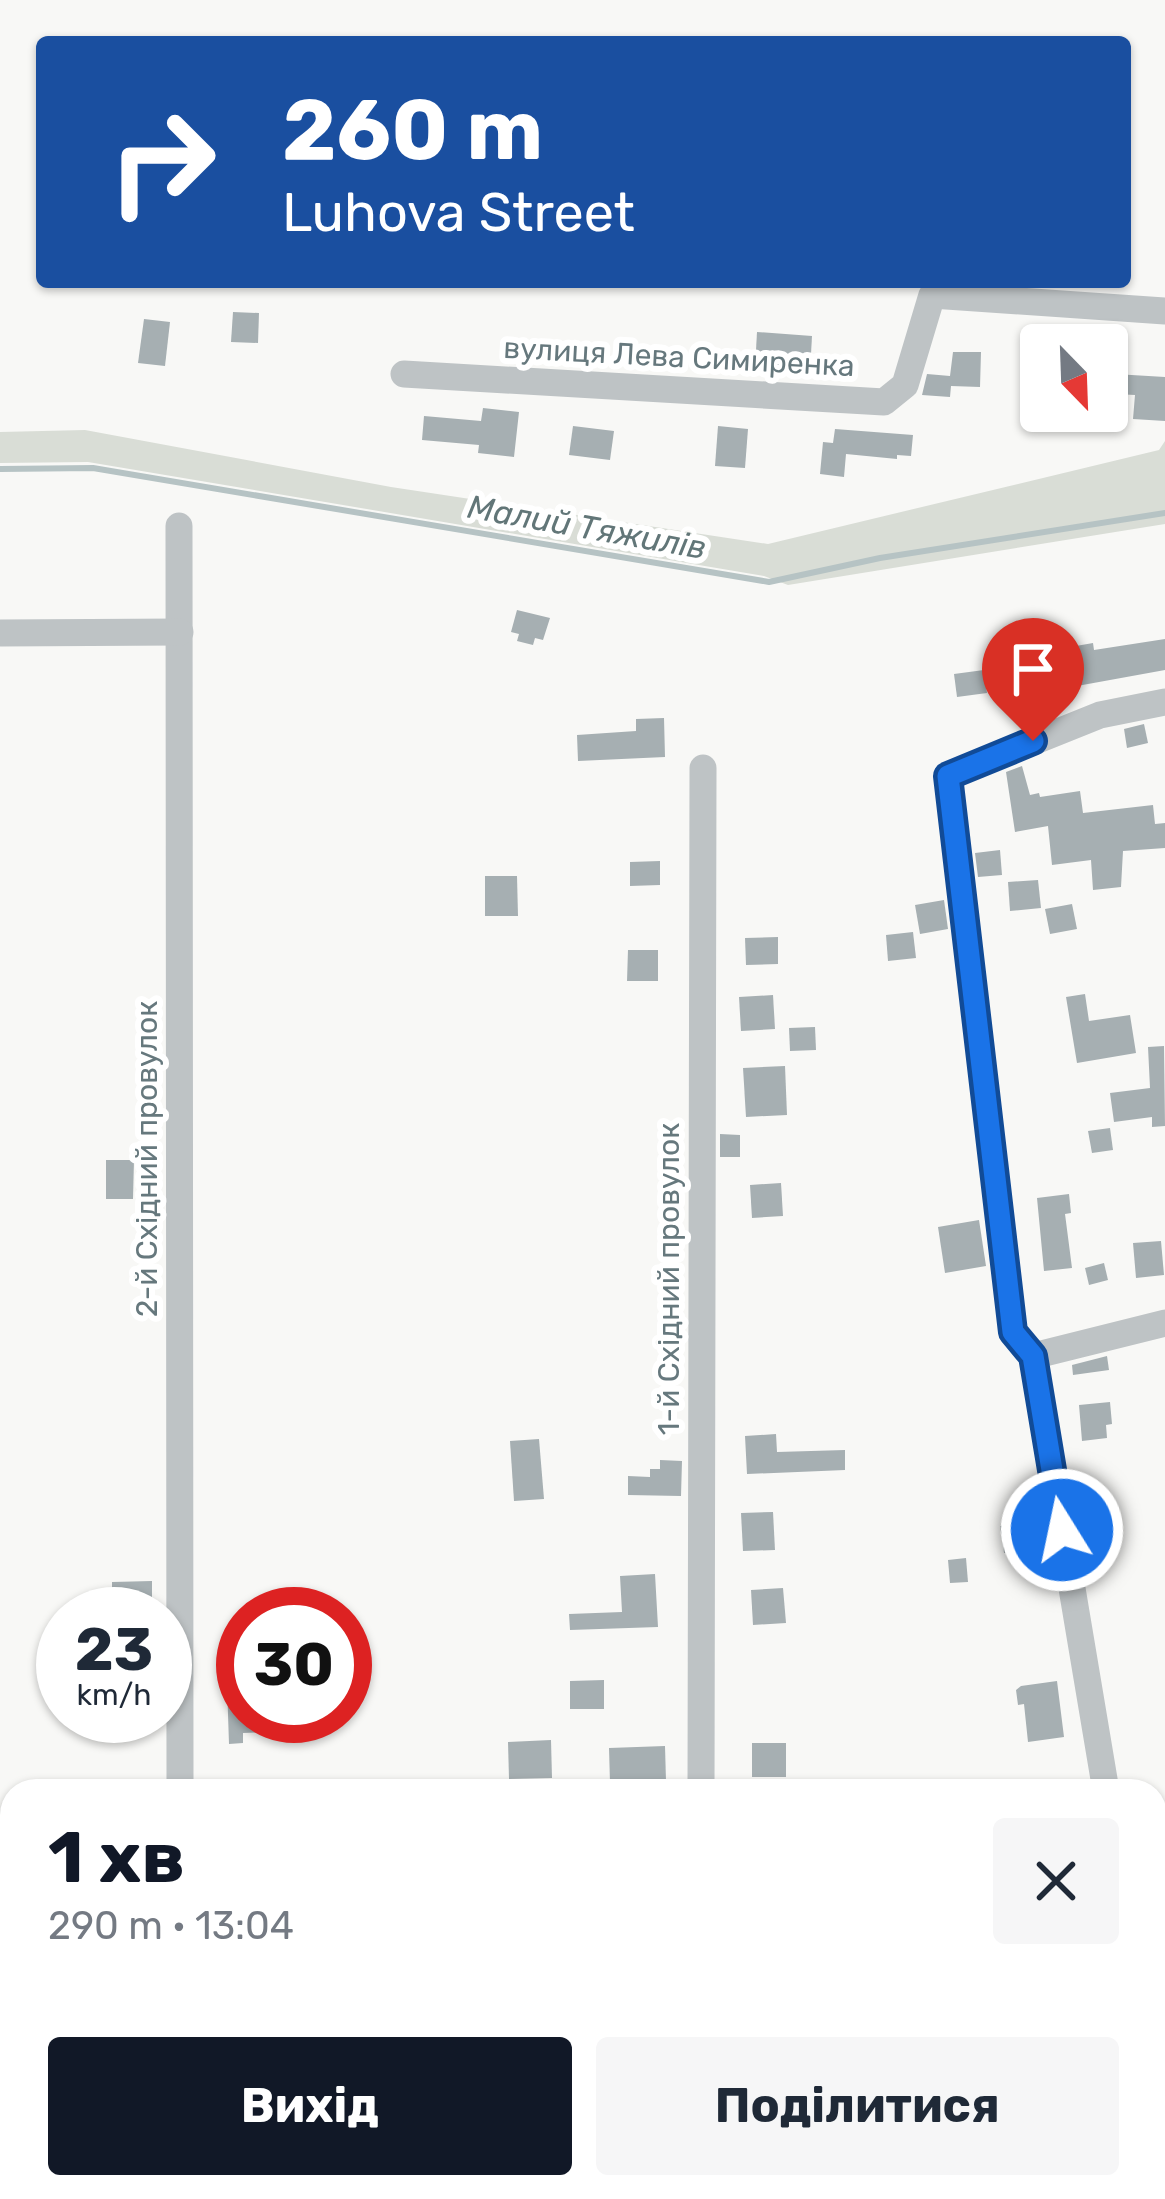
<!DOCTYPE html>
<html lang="uk">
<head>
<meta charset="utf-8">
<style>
	body { margin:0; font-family:Rubik,sans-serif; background:#f6f6f7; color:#1f2937; height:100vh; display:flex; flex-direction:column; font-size:45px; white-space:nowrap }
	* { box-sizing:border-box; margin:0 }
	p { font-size:39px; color:#747a83 }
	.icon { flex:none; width:66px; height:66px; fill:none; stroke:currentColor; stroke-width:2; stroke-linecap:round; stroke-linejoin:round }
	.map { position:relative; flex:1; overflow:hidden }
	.drawer { position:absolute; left:0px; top:1779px; width:1167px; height:420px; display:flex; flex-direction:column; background:#fff; border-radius:36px 36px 0 0; box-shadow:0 3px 9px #0004 }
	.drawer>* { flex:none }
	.guide { position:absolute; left:36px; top:36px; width:1095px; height:252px; border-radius:12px; box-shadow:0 3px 9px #0004; background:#1a4fa0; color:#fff; overflow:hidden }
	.needle { width:78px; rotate:157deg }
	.controls { position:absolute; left:1020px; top:324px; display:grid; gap:24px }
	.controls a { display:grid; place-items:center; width:108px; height:108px; border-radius:12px; background:#fff; box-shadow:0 3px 9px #0004; font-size:60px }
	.speed { position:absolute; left:36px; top:1587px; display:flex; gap:24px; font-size:60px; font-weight:700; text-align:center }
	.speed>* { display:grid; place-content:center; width:156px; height:156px; border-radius:50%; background:#fff; box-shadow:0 3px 9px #0004; line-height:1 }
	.speed small { font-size:30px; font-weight:400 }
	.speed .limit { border:18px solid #d22; background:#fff; color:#111 }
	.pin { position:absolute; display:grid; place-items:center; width:102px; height:102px; color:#fff; margin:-123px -51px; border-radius:50% 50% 50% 0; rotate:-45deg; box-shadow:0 0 12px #0007 }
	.pin .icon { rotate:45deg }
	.me { position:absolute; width:132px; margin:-66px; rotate:350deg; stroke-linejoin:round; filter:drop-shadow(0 0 9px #0008) }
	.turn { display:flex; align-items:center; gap:42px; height:252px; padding:0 48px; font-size:54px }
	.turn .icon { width:156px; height:156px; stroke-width:2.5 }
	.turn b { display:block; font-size:84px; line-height:102px }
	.round { display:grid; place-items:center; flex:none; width:126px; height:126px; border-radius:12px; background:#f6f6f7 }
	.overview { display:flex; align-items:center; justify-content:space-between; height:204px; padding:0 48px }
	h1 { font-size:72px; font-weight:700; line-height:90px; color:#111827 }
	.button { display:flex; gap:24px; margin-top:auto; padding:24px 48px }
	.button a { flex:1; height:138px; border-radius:12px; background:#111827; color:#fff; font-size:48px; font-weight:700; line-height:138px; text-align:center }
	.button a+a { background:#f6f6f7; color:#1f2937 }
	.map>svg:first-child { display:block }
	.green { fill:#d9ddd6 }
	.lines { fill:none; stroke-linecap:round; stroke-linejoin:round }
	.stream { stroke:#b6c3c4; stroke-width:6 }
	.building { fill:#a6afb2 }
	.minor { stroke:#bec3c5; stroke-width:27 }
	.route-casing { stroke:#114b97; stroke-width:30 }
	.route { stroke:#1a73e8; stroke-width:21 }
	.labels { text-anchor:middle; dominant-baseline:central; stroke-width:12; stroke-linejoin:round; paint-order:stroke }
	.street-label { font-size:30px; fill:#66787d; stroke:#fff }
	.water-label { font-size:33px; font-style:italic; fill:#627678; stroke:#fff }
</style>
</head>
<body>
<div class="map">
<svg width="1165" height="2199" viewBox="0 0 1165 2199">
	<rect width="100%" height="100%" fill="#f8f8f6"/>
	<g class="green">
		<polygon points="85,430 391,487 768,544 1159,450 1165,441 1165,524 788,585 764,576 88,462 0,463 0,432"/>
		<polygon points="1165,1980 1165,2199 1157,2199 1155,1982"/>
	</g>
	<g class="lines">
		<polyline class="stream" points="0,469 93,468 769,582 880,558 1165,513"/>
	</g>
	<g class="building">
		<polygon points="233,312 259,313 258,343 231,342"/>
		<polygon points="144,319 170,322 165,366 138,363"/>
		<polygon points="757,332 812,336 810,372 755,368"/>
		<polygon points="953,352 981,352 980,387 951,386 950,397 922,395 927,374 950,376"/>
		<polygon points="1115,374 1165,377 1165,421 1133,419 1135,395 1115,394"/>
		<polygon points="483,408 519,412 514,457 478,453 479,445 422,440 424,416 481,421"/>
		<polygon points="573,426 614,431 610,460 569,455"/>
		<polygon points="718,426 748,429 745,468 715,466"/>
		<polygon points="835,429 913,435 911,456 897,455 897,459 846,454 844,477 820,474 823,442 833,443"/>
		<polygon points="517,610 550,618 543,640 535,638 533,645 517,641 519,634 511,632"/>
		<polygon points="1165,639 1165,670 1066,688 1059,649 1093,643 1094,650"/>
		<polygon points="984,670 987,693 957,697 954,674"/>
		<polygon points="664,718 665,757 578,761 577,735 636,731 636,719"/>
		<polygon points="1144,724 1148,743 1127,748 1124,729"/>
		<polygon points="1022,766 1030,795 1039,793 1040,797 1080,791 1083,813 1153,805 1155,824 1165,823 1165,848 1123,851 1121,887 1093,890 1091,860 1052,865 1048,826 1015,832 1006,772"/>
		<polygon points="1000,850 1002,875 978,877 975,853"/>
		<polygon points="660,861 660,885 630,886 630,862"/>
		<polygon points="485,876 517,876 518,916 485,916"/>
		<polygon points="1038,880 1041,908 1010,911 1008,882"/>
		<polygon points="944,900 948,929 920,934 915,905"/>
		<polygon points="1072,904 1077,929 1050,934 1045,909"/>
		<polygon points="913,932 916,958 888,961 886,935"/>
		<polygon points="778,937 778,964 746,965 745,938"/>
		<polygon points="628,950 658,950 658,981 627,981"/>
		<polygon points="1085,994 1089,1021 1130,1015 1136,1053 1077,1063 1066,997"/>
		<polygon points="773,995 775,1029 741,1031 739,997"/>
		<polygon points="815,1027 816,1050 790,1051 789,1028"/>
		<polygon points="1164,1046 1165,1126 1152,1127 1152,1117 1114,1122 1110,1093 1150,1088 1148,1047"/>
		<polygon points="785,1066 787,1115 746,1117 743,1068"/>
		<polygon points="1110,1128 1113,1150 1092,1153 1088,1131"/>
		<polygon points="720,1134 740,1135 740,1157 720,1157"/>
		<polygon points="106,1160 134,1160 133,1199 106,1199"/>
		<polygon points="781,1183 783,1216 752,1218 750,1185"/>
		<polygon points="1069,1194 1071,1213 1065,1214 1072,1268 1044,1271 1037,1198"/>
		<polygon points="979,1220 986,1266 945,1273 938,1227"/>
		<polygon points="1161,1241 1164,1275 1136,1278 1133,1243"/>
		<polygon points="1104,1263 1108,1280 1089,1285 1085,1268"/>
		<polygon points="1107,1356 1109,1370 1073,1375 1072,1365"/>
		<polygon points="1110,1402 1112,1424 1106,1425 1107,1438 1082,1441 1079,1405"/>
		<polygon points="776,1434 777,1452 845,1450 845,1470 747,1474 745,1436"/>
		<polygon points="539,1439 544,1499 514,1501 510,1441"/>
		<polygon points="660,1460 682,1461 681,1496 628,1495 628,1476 650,1477 650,1469 660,1469"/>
		<polygon points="773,1512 775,1550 743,1551 741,1513"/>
		<polygon points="1038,1520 1042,1547 1004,1553 1000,1526"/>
		<polygon points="966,1558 968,1582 950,1583 948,1560"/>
		<polygon points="655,1574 658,1627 570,1630 569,1614 622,1612 620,1576"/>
		<polygon points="152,1581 152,1607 97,1607 97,1589 112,1589 112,1582"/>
		<polygon points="783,1588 786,1623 753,1625 751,1590"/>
		<polygon points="604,1680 604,1709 570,1709 570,1681"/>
		<polygon points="1057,1681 1064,1737 1028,1742 1024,1704 1018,1705 1016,1690 1021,1686"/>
		<polygon points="243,1684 243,1716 299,1716 299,1731 243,1733 243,1743 229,1744 227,1685"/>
		<polygon points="93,1716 124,1716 125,1737 95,1739"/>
		<polygon points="551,1740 552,1778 509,1779 508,1742"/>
		<rect x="752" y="1743" width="34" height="34"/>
		<polygon points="665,1746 666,1781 610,1783 609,1748"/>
	</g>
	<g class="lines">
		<g class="minor">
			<polyline points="404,374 884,402 905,385 932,295 1165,311"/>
			<polyline points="179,526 180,1791"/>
			<polyline points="0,633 180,632"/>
			<polyline points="1033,1356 1165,1323"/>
			<polyline points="701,1791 703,768"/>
			<polyline points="1106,1791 1033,1356 1013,1332 948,776 1100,715 1165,702"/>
			<polyline points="1155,1973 1165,1970"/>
			<polyline points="0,2040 12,2039"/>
			<polyline points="179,2199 179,2187"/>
			<polyline points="700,2199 700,2187"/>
			<polyline points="1125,2199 1127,2187"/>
		</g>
	</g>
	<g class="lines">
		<g class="route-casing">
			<polyline id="route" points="1033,741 948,776 1013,1332 1033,1356 1062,1530"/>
		</g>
		<use href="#route" class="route"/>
	</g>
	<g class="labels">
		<g class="street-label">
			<text transform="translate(679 357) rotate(3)">вулиця Лева Симиренка</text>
			<text transform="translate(147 1159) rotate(-90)">2-й Східний провулок</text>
			<text transform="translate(669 1279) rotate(-90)">1-й Східний провулок</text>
		</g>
		<g class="water-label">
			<text transform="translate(587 527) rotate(10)">Малий Тяжилів</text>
		</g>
	</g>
</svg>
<div class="controls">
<a><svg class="needle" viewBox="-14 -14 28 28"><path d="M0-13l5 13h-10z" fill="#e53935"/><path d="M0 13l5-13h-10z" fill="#747a83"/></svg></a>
</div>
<div class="speed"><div>23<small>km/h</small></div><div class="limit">30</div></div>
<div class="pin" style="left:1033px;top:741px;background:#d93025"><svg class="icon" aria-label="arrive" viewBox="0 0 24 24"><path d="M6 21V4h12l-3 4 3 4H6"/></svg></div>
<svg class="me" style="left:1062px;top:1530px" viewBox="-20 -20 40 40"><circle r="17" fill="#1a73e8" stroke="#fff" stroke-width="3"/><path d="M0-11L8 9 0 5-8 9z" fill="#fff"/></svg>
<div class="guide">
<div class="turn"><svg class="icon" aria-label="right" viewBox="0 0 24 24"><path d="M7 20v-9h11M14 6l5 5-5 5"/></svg><div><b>260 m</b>Luhova Street</div></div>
</div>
<section class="drawer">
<div class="overview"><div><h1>1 хв</h1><p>290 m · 13:04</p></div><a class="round"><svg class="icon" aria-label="close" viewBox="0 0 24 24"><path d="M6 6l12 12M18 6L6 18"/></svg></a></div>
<div class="button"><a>Вихід</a><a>Поділитися</a></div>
</section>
</div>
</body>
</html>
